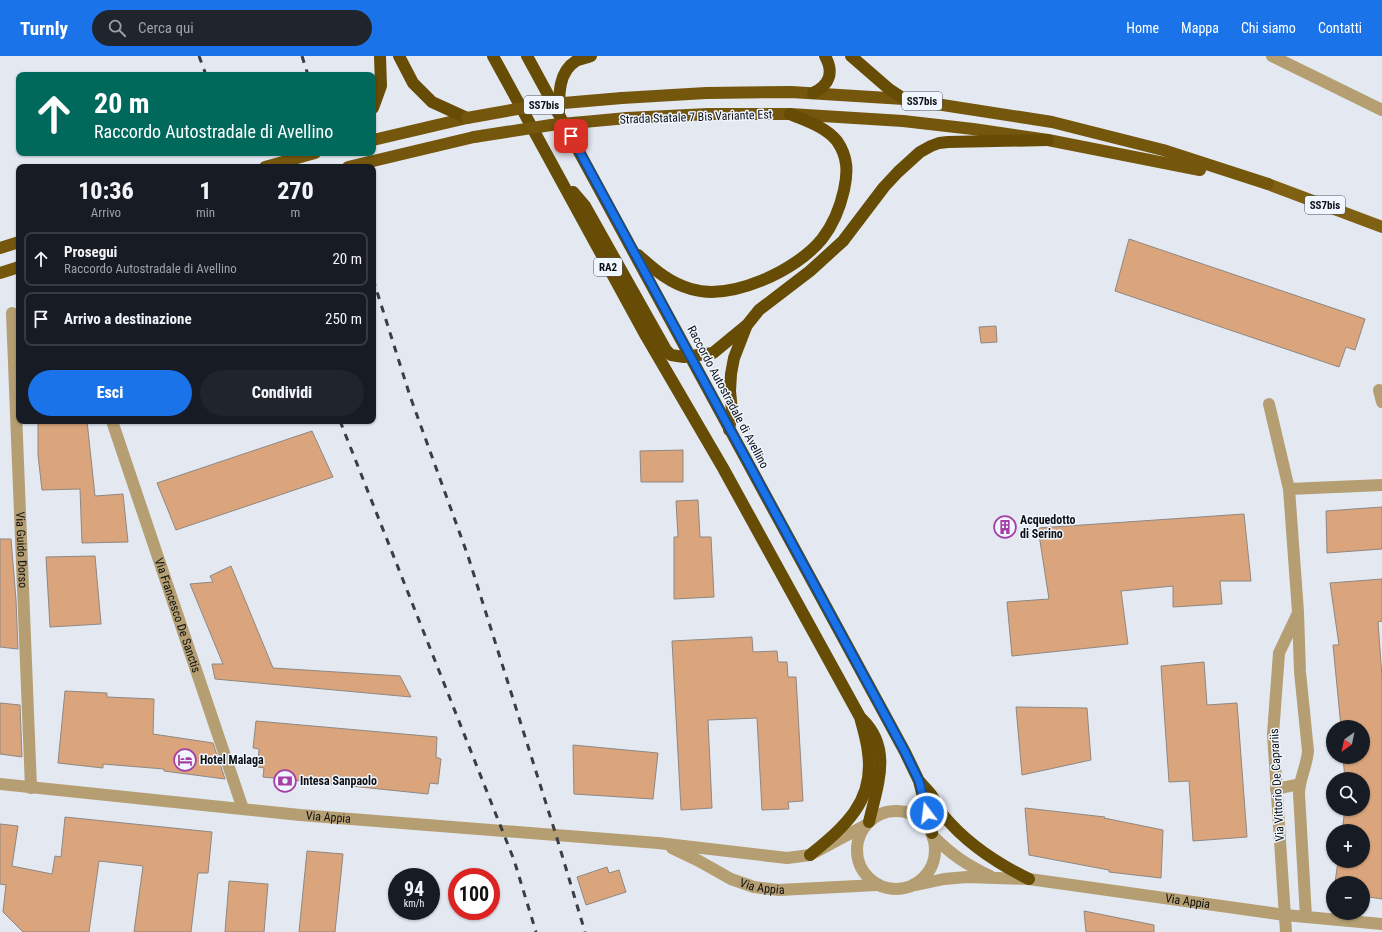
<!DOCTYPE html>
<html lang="it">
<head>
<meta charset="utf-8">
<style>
	body { margin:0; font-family:"Roboto Condensed",sans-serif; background:#20242c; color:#f1f3f6; height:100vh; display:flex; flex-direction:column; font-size:15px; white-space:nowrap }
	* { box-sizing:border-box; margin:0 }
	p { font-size:13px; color:#9ea1a6 }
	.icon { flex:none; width:22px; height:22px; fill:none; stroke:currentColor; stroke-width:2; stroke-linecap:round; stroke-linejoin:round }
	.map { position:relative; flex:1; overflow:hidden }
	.details { position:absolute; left:16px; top:108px; width:360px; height:260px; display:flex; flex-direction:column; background:#171b24; border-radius:8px; box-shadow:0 1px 3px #0004 }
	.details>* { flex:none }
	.top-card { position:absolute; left:16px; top:16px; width:360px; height:84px; border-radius:8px; box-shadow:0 1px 3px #0004; background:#00695c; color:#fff; overflow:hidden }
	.needle { width:26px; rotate:213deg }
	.fabs { position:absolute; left:1326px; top:664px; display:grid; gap:8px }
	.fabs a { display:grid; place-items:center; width:44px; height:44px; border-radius:50%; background:#171b24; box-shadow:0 1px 3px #0004; font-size:20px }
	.speed { position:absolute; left:388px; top:812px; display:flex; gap:8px; font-size:20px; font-weight:700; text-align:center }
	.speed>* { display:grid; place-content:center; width:52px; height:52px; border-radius:50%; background:#171b24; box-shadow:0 1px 3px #0004; line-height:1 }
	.speed small { font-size:10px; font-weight:400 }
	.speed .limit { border:6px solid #d22; background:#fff; color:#111 }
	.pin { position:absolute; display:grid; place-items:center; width:34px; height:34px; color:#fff; margin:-17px; border-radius:8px; box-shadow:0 2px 6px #0006 }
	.me { position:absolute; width:44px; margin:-22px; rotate:345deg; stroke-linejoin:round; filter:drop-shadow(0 0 3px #0008) }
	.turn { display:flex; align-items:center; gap:14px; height:84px; padding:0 12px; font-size:18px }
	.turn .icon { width:52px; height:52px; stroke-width:2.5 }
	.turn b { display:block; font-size:28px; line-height:34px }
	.eta { display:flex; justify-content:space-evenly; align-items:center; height:68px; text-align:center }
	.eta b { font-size:24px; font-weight:800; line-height:28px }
	.action { display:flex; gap:8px; margin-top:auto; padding:8px 12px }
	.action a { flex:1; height:46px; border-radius:24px; background:#1a73e8; color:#fff; font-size:16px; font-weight:800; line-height:46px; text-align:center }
	.action a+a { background:#20242c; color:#f1f3f6 }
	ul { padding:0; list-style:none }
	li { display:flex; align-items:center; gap:12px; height:54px; margin:0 8px 6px; padding:0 4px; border:2px solid #363941; border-radius:8px }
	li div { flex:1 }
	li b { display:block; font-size:15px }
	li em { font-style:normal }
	header { display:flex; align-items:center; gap:24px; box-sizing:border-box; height:56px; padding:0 20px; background:#1a73e8; color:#fff }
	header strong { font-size:19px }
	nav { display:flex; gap:22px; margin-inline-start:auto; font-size:14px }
	.search { width:280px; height:36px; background:#20242c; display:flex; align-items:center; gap:10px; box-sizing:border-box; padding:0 14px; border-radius:22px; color:#9ea1a6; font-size:15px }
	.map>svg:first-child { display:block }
	.building { fill:#daa57c; stroke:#8f8781 }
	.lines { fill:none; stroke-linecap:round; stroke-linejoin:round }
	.minor { stroke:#b49e72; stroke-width:12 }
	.tertiary { stroke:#b49e72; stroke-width:12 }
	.primary { stroke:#806012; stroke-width:12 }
	.trunk { stroke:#74560c; stroke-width:12 }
	.motorway { stroke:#674c06; stroke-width:12 }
	.rail { stroke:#3a3d41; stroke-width:3; stroke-dasharray:7 7; stroke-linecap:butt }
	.trunk-bridge { stroke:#74560c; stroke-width:12 }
	.route-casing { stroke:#114b97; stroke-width:10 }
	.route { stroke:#1a73e8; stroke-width:7 }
	.labels { text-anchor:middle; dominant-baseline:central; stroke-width:3; stroke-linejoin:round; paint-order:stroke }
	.shield { fill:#f0f6ff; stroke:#515459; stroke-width:1 }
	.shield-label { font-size:11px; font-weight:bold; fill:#0d0f12 }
	.street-label { font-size:12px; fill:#0d0f12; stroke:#f0f6ff }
	.poi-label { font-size:12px; font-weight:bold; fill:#0d0f12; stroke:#f0f6ff; text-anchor:start }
</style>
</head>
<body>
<header>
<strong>Turnly</strong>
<div class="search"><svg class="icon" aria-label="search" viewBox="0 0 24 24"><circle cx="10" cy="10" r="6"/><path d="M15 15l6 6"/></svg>Cerca qui</div>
<nav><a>Home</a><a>Mappa</a><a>Chi siamo</a><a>Contatti</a></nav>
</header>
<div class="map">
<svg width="1382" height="876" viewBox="0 0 1382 876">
	<rect width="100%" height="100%" fill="#e3e8f1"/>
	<g class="building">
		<polygon points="1129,183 1365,263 1355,294 1346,291 1339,311 1115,235"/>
		<polygon points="996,270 997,286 981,287 979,271"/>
		<polygon points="38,365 87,365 95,440 123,438 128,486 82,487 80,433 42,434 38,399"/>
		<polygon points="312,375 333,421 176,474 157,427"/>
		<polygon points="683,394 683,426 641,426 640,395"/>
		<polygon points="698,444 700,481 711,481 714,541 674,543 674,481 678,481 676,445"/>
		<polygon points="1382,451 1382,493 1327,497 1326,455"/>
		<polygon points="1244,458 1251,525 1220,525 1222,548 1173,551 1173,530 1121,535 1128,588 1012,600 1007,546 1049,543 1038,472"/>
		<polygon points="0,483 11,483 16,544 18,593 0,591"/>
		<polygon points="95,500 101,568 50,571 46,501"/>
		<polygon points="231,510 273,612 400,620 411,641 215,623 212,608 223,608 190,528 213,526 210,520"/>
		<polygon points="1382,523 1382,565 1378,566 1382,621 1382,843 1363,840 1363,827 1335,827 1338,805 1363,805 1363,775 1342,775 1345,753 1363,753 1363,723 1345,723 1343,701 1363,701 1363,671 1341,671 1333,589 1339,589 1330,527"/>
		<polygon points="752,581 753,596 777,595 778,606 787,606 788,621 796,621 803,745 788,746 789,753 762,754 757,662 708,664 712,752 681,754 672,585"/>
		<polygon points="1204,606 1207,649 1237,647 1247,781 1193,785 1189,725 1169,726 1161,610"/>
		<polygon points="65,635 107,637 107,641 154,643 153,678 213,687 225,723 164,715 164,713 103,708 103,712 58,707"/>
		<polygon points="0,647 20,649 22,701 0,698"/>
		<polygon points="1016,651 1087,652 1091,704 1022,719"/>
		<polygon points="256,665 437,681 436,701 441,703 438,728 430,727 428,738 263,721 264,712 258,711 259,693 253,692"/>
		<polygon points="573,689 658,697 653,743 574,738"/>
		<polygon points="1025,752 1105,761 1104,762 1163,774 1161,822 1109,816 1109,814 1029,799"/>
		<polygon points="65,761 212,776 208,817 198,817 191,876 134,876 143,810 99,805 89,876 23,876 3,856 6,829 0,828 0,768 18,770 12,810 52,818 55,800 61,801"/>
		<polygon points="307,795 343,798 335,876 299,876"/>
		<polygon points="607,811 609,817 619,814 626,836 586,849 577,821"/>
		<polygon points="229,825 268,828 264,876 225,876"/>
		<polygon points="1084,855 1154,869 1154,876 1086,876"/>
	</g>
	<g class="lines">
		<g class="minor">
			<polyline points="1272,0 1382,54"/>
			<path id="s1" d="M 12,257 L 31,732"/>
			<polyline points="1379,334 1382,346"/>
			<path d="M 1269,348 L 1289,433 L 1298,556 L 1300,616 L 1308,695 C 1307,710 1299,723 1299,738 L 1306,861"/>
			<path id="s2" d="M 112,365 L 243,753"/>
			<polyline points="1289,433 1382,429"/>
			<polyline points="1276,733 1300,728"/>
			<polyline points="1286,876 1273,678 1279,597 1297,559"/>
		</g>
		<g class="tertiary">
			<path id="s3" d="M 0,728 L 300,759 L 658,787 L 787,802 L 810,799 L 864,770"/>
			<circle cx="896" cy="794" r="39"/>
			<path d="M 934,781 C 952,799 967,809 990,820"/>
			<path id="s4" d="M 672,792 L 699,805 L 731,823 L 754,831 L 779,834 L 877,829"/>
			<path id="s5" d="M 916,829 L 944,823 L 967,821 L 1029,823 L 1285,859 L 1382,868"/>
		</g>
		<polyline class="primary" points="1268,128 1382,171"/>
		<g class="trunk">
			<polyline points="622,42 706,37 791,36 904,43 1052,66 1163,94 1268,128"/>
			<polyline points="627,62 708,58 790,58 903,65 973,73 1048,84 1200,114"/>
			<polyline points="373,84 467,62"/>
			<polyline points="265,111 315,97"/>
			<polyline points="348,111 474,81"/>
			<polyline points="0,192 19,186"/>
			<polyline points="0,217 19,211"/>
		</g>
		<g class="motorway">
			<polyline points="399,0 413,27 432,46 467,62"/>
			<path d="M 493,0 L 646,280 L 723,412 L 860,661 C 863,673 867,685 868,697 C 875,746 844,771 810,799"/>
			<polyline points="527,0 905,696 919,725 932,777"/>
			<polyline points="851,0 889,33 904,43"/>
			<path d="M 813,37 C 830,29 834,16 825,0"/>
			<polyline points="373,52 381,30 380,0"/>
			<path d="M 559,57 C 559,40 558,16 576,5 C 580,3 586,2 591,0"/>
			<polyline points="573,136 585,150 666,294 671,299 684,301 713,297 747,269 759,254 810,215 843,185 884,131 898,116 920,96 931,90 939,87 948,86 1048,84"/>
			<path d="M 638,199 C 654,213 669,227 691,233 C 731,245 796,215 822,183 C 833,169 840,152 844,134 C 848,116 848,101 837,85 C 826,71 806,65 790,58"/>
			<polyline points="729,374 732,355 730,335 731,318 734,302 746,271"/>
			<path d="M 862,663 C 893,693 877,730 869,766"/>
			<path d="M 920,726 C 924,731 929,735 932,740 C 936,746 939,753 943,759 C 967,788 996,807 1029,823"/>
		</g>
		<g class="rail">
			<polyline points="199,0 206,19"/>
			<polyline points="302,0 308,19"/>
			<polyline points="373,223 410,340 468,500 556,779 585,876"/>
			<polyline points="340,365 514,804 536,876"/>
		</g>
		<g class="trunk-bridge">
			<polyline points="467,62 540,49 622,42"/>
			<polyline points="474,81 551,69 627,62"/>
		</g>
	</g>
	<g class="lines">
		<g class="route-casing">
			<polyline id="route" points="571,80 905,696 919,725 927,757"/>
		</g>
		<use href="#route" class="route"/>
	</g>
	<defs>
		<g id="building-ring" transform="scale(1.15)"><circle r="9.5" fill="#f0f6ff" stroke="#a540a6" stroke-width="1.5"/><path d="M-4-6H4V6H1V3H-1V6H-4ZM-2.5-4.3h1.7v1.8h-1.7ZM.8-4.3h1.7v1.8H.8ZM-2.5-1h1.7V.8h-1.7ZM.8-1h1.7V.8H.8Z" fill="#a540a6"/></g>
		<g id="hotel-ring" transform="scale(1.15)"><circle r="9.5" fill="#f0f6ff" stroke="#a540a6" stroke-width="1.5"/><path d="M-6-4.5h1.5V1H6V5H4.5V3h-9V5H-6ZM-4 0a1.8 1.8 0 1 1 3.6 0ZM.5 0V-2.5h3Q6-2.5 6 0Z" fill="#a540a6"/></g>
		<g id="bank-ring" transform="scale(1.15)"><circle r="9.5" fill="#f0f6ff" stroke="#a540a6" stroke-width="1.5"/><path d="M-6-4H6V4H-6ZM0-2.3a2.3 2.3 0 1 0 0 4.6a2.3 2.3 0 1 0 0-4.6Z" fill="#a540a6"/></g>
	</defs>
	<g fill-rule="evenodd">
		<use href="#building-ring" x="1005" y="471"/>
		<use href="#hotel-ring" x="185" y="704"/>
		<use href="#bank-ring" x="285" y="725"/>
	</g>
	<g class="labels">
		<g class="shield">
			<rect x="902" y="36" width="40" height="18" rx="3"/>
			<rect x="524" y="40" width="40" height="18" rx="3"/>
			<rect x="1305" y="140" width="40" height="18" rx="3"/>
			<rect x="594" y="202" width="28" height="18" rx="3"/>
		</g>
		<g class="shield-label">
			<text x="922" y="45">SS7bis</text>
			<text x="544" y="49">SS7bis</text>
			<text x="1325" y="149">SS7bis</text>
			<text x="608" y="211">RA2</text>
		</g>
		<g class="street-label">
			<text transform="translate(696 61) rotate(-2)">Strada Statale 7 Bis Variante Est</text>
			<text transform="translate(728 341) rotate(62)">Raccordo Autostradale di Avellino</text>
			<text stroke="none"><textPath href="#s1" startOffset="237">Via Guido Dorso</textPath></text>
			<text stroke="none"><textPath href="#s2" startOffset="205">Via Francesco De Sanctis</textPath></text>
			<text transform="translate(1277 729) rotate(-93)">Via Vittorio De Caprariis</text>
			<text stroke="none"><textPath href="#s3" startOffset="330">Via Appia</textPath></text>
			<text stroke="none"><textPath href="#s4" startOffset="99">Via Appia</textPath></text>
			<text stroke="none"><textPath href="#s5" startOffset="274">Via Appia</textPath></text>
		</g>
		<g class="poi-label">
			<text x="1020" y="464">Acquedotto<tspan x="1020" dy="14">di Serino</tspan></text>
			<text x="200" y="704">Hotel Malaga</text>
			<text x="300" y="725">Intesa Sanpaolo</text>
		</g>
	</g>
</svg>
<div class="fabs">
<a><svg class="needle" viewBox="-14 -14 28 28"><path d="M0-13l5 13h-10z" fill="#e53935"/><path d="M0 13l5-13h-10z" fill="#9ea1a6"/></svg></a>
<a><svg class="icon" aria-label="search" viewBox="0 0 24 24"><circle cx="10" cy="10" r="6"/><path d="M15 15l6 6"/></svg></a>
<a>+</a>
<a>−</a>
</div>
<div class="speed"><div>94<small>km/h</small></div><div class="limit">100</div></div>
<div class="pin" style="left:571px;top:80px;background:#d93025"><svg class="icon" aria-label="arrive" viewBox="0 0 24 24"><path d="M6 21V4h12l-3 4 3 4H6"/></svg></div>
<svg class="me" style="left:927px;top:757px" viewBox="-20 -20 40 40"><circle r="17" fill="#1a73e8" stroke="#fff" stroke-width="3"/><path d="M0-11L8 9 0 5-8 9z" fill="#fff"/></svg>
<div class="top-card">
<div class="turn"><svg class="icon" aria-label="ahead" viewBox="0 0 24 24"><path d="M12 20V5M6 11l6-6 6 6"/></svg><div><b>20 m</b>Raccordo Autostradale di Avellino</div></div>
</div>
<section class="details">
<div class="eta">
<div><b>10:36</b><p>Arrivo</p></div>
<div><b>1</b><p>min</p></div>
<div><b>270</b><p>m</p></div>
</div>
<ul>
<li><svg class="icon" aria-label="ahead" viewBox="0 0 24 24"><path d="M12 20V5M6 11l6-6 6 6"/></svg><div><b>Prosegui</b><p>Raccordo Autostradale di Avellino</p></div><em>20 m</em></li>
<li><svg class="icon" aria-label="arrive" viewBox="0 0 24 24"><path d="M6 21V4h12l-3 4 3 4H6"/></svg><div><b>Arrivo a destinazione</b></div><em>250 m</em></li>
</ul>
<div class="action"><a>Esci</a><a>Condividi</a></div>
</section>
</div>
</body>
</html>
